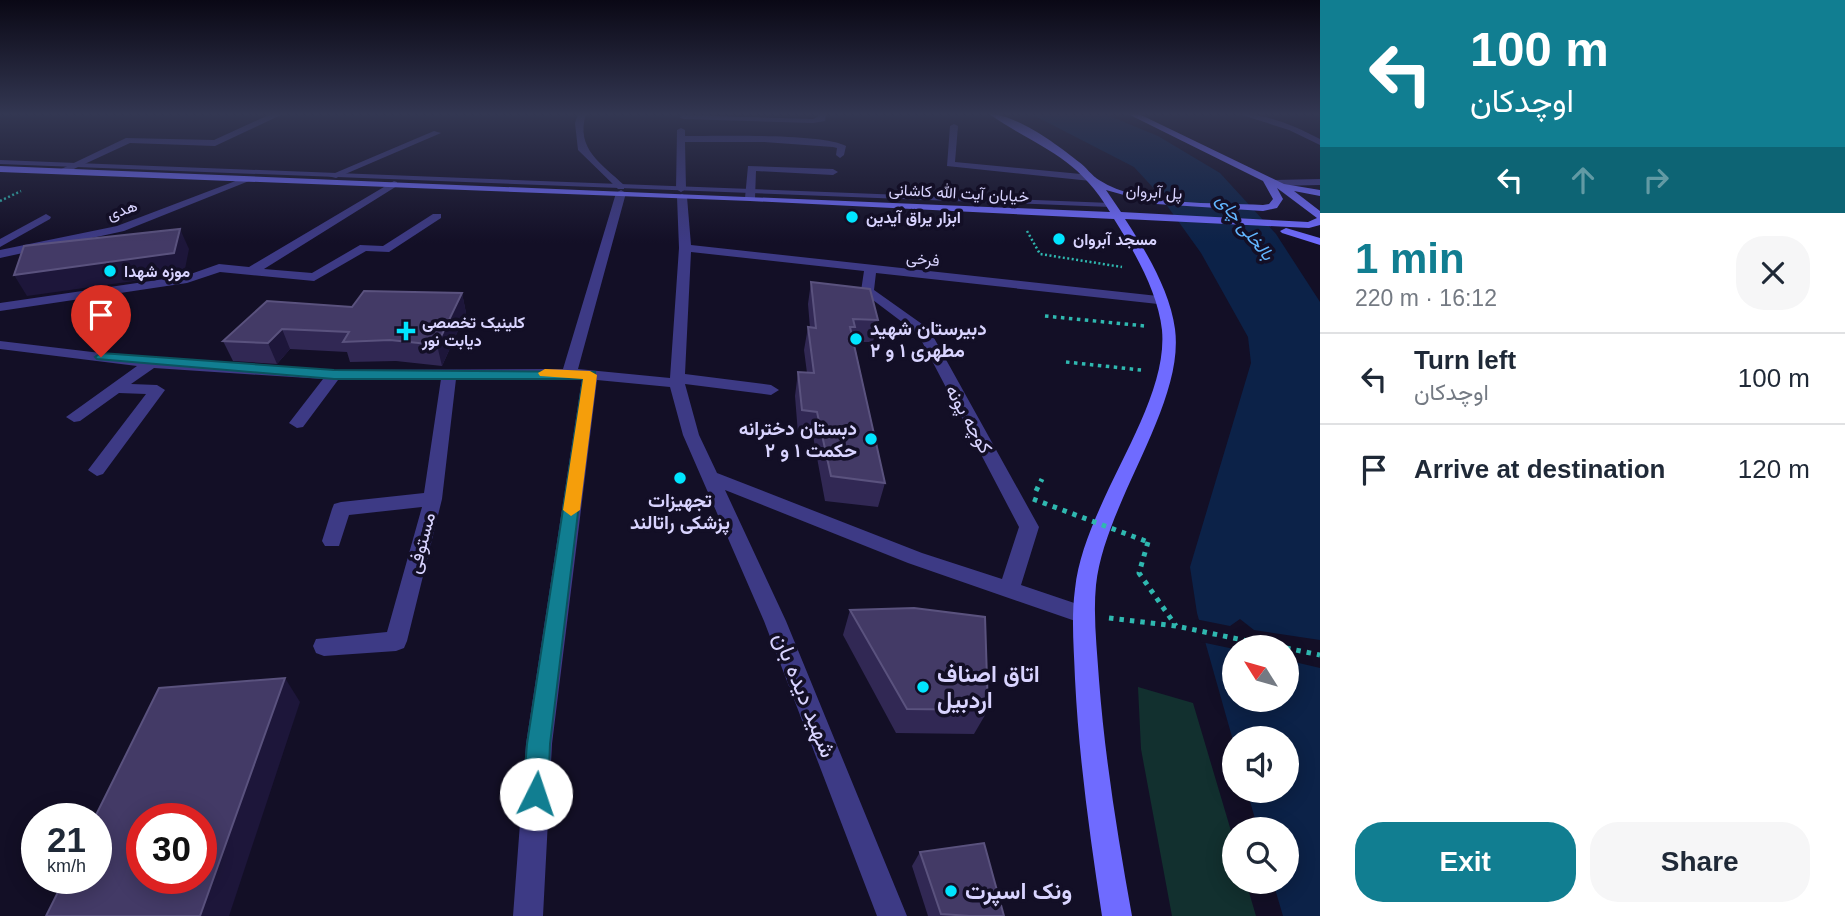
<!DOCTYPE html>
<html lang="en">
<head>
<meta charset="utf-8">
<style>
	body { margin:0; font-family:Arial,Vazirmatn,sans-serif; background:#f6f6f7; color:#1f2937; height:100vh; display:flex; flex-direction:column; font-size:26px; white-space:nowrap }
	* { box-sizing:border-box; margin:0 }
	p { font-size:23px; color:#747a83 }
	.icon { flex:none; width:38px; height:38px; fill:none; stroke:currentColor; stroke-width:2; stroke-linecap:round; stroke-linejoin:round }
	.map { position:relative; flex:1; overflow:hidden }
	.panel { display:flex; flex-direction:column; background:#fff; width:525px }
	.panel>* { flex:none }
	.top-card { background:#117e91; color:#fff; overflow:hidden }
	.needle { width:46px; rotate:307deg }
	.fabs { position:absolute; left:1222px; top:635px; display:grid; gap:14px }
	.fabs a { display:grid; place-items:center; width:77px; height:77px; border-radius:50%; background:#fff; box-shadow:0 4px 18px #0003; font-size:35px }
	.speed { position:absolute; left:21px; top:803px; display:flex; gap:14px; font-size:35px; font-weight:700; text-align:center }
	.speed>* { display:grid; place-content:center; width:91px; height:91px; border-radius:50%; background:#fff; box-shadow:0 4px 18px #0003; line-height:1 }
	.speed small { font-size:18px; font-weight:400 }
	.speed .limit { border:10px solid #d22; background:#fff; color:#111 }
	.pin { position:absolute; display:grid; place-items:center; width:60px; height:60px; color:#fff; margin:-72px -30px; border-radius:50% 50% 50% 0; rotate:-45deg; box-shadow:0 0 7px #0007 }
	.pin .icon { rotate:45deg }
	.me { position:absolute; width:77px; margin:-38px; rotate:4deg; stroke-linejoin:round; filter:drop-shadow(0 0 5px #0008) }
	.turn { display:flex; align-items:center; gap:24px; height:147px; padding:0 35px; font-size:32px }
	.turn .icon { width:91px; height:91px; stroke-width:2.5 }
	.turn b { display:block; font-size:49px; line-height:60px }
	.lanes { display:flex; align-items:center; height:66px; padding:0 35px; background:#0003; justify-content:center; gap:35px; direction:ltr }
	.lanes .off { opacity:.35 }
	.round { display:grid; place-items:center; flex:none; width:74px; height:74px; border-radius:28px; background:#f6f6f7 }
	.summary { display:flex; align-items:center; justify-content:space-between; height:119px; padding:0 35px }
	h1 { font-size:42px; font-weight:700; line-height:52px; color:#117e91 }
	.button { display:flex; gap:14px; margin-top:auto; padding:14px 35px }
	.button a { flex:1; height:80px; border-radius:28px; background:#117e91; color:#fff; font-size:28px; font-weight:700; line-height:80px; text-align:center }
	.button a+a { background:#f6f6f7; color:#1f2937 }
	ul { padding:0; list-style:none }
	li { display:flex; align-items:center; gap:21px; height:91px; padding:0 35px; border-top:2px solid #e0e1e3 }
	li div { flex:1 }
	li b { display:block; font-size:26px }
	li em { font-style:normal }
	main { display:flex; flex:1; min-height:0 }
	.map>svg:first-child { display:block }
	.green { fill:#12302f }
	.water { fill:#0c2248; fill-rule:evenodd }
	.pier { fill:#130f26 }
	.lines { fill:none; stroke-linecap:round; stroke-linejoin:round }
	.path-far2 { stroke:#2fb8b0; stroke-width:2.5; stroke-dasharray:2 2.5; stroke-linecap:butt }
	.path-far1 { stroke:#2fb8b0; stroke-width:3.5; stroke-dasharray:3.5 4.5; stroke-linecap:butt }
	.path { stroke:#2fb8b0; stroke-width:5; stroke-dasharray:4.5 6; stroke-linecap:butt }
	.service { fill:#3d3a85; fill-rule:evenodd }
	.minor { fill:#3d3a85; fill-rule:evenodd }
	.secondary { fill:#6f6bff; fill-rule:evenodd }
	.path-bridge { stroke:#2fb8b0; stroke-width:5; stroke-dasharray:4.5 6; stroke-linecap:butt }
	.wall { fill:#312854 }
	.shaded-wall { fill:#1d163a }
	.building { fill:#433a66; stroke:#5a527e; stroke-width:2; fill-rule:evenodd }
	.route { fill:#117e91; stroke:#0b525e; stroke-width:2 }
	.slow { fill:#f59e0b }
	.poi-dot { fill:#00e5ff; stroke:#130f26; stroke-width:2.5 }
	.labels { text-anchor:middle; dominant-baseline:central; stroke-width:7; stroke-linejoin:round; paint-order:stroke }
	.far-street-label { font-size:16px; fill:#d9d4ff; stroke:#130f26 }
	.far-poi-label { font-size:16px; font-weight:bold; fill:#d9d4ff; stroke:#130f26; text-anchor:start }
	.far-water-label { font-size:18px; font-style:italic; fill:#62b6ff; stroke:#130f26 }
	.poi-label { font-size:19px; font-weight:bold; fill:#d9d4ff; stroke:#130f26; text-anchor:start }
	.street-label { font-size:19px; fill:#d9d4ff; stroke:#130f26 }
	.near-poi-label { font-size:23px; font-weight:bold; fill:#d9d4ff; stroke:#130f26; text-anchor:start }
	.near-street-label { font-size:23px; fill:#d9d4ff; stroke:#130f26 }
</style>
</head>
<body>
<main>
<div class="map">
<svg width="1320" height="916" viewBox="0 0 1320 916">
	<rect width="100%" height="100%" fill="#130f26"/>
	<polygon class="green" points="1138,687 1193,703 1234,841 1234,882 1246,882 1256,916 1172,916 1141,749"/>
	<path class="water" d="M 1033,115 L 1107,115 L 1158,136 L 1220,173 L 1276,234 L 1320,302 L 1320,916 L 1283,916 L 1273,882 L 1286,882 L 1286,830 L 1258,829 L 1247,791 L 1286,791 L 1286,738 L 1234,738 L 1234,744 L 1197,613 L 1190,567 L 1251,363 L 1248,337 L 1201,253 L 1158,193 L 1134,167 ZM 1234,648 L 1286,648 L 1286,700 L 1234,700 Z"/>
	<polygon class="pier" points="1195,619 1230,626 1240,619 1254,630 1320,640 1320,668 1286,660 1286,648 1234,649 1201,642"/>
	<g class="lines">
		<g class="path-far2">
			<polyline points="0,201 21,191"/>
			<polyline points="1027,231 1040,254 1122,267"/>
		</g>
		<g class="path-far1">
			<polyline points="1045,316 1145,326"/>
			<polyline points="1066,362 1141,370"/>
		</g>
		<g class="path">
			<polyline points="1036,491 1042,479"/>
			<polyline points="1148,542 1139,573 1176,626"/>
			<polyline points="1109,618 1176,626 1281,648"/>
			<polyline points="1286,648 1320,655"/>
		</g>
		<polygon class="service" points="0,160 1111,203 1115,205 1111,207 0,164"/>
		<g class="minor">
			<polygon points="271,114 283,114 215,146 130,143 63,174 55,172 126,138 214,140"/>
			<path d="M 578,114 L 586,114 C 575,149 602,164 624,185 L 624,189 L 618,189 L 578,150 L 575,123 Z"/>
			<polygon points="818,114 826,114 825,121 813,123 683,119 679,117 683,115 813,119 818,117"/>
			<path d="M 1239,114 C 1268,114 1295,126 1320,139 L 1320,145 L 1289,130 Z"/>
			<polygon points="954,124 958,126 955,162 1091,175 1096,178 1091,181 947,166 950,126"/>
			<path d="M 681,128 L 685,130 L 685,136 C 717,136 823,133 846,146 L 844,155 L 840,158 L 836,155 L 837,148 L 833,147 L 764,142 L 685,142 L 686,189 L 681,192 L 676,189 L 677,130 Z"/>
			<polygon points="434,131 441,133 336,178 328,176"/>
			<polygon points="748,166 833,169 838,172 833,175 756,171 755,198 750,201 745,198"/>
			<polygon points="246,177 254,179 124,231 0,258 0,250 117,226"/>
			<polygon points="1320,179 1320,185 1274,186 1269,183 1274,180"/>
			<polygon points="394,181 397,182 397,186 264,269 312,273 360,245 383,246 433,214 441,214 441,218 389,252 366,251 314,281 220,272 187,283 0,311 0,303 185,276 219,264 249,267"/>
			<path d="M 621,190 L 626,193 L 578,369 L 670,378 L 679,248 L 677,197 L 682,194 L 687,197 L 691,245 L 1158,296 L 1165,300 L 1158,304 L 876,273 L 874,290 L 929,329 L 1039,527 L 1021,585 L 1092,609 L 1095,615 L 1092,621 L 1084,624 L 908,563 L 725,490 L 786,621 L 907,916 L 877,916 L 764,621 L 683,435 L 670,387 L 597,380 L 552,744 L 543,916 L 513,916 L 526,744 L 582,379 L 456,379 L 442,499 L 407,641 L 404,648 L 396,651 L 324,656 L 316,653 L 313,646 L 316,639 L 387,632 L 422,507 L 349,515 L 339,546 L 325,546 L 322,541 L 332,509 L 334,504 L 341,502 L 424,493 L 441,379 L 338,380 L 303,427 L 297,428 L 289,423 L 323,379 L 154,368 L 131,384 L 157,385 L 165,390 L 103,474 L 97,476 L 88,470 L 146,394 L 119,393 L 80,421 L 74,422 L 66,417 L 137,366 L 0,349 L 0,341 L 151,359 L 334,370 L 563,369 L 616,193 ZM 691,252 L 864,271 L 861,291 L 918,334 L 1019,527 L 1002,579 L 922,553 L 717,473 L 699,435 L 685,384 L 771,395 L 779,390 L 771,385 L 685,374 Z"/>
			<polygon points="46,214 51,217 50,219 0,247 0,239"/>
		</g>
		<g class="secondary">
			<path d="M 989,114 C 1016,114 1058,145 1079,162 C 1086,167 1092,176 1099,180 C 1141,207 1214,202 1263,205 L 1269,204 L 1273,199 L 1263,181 L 1128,114 L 1139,114 L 1284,184 L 1320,190 L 1320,196 L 1294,191 L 1320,211 L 1320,225 L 1309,228 L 1125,219 C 1146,251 1170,291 1175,329 C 1185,405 1105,502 1096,585 C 1093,616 1097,649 1099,680 C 1105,759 1118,838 1132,916 L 1102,916 C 1090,837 1079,759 1075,679 C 1074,649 1071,619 1075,589 C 1084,503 1169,408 1162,330 C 1158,292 1134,251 1114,219 L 750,201 L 0,172 L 0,166 L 1110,212 C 1075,154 1040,149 989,114 ZM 1277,188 L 1317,218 L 1308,222 L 1121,212 L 1106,190 L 1156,204 L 1263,211 L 1277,208 L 1283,199 Z"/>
			<polygon points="1286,228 1320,238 1320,245 1282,233 1280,231"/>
		</g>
		<polyline class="path-bridge" points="1033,499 1148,542"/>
	</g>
	<g class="wall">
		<polygon points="811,282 878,320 873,342 854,342 885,483 878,507 825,501 813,436 798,434 795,396 798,372 807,373 804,350 808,327 810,328 808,304"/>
		<polygon points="462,293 466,313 442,366 396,361 350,362 347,352 290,349 277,364 233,361 223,341"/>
		<polygon points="850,610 988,710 974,734 896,733 843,635"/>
		<polygon points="920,852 1004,916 928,916 912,866"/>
	</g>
	<g class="shaded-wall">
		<polygon points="180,229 189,249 184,274 27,296 14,275"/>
		<polygon points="462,293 466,313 442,366 437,345"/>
		<polygon points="282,329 290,349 277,364 268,343"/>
		<polygon points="285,678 300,702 229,916 200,916"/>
	</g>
	<g class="building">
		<polygon points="180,229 174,253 14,275 24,246"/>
		<polygon points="811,282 870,289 878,320 853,319 855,327 850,327 885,483 831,476 817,412 802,410 798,372 814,373 808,327 816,328"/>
		<polygon points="364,291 462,293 437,345 390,340 343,342 349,332 282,329 268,343 223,341 267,301 352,307"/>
		<polygon points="914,608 985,617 988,710 907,709 850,610"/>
		<path d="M 285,678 L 200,916 L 46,916 L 65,878 L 96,878 L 96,819 L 94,819 L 159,688 ZM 142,819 L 201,819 L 201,878 L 142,878 Z"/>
		<polygon points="984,843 1004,916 970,916 941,914 920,852"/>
	</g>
	<linearGradient id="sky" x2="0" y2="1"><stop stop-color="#0a0815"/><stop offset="0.47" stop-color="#333752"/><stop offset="1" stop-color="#333752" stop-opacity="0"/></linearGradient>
	<rect width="1320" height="243" fill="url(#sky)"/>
	<polygon class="route" points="101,353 334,370 595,372 550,744 548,794 544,802 536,806 527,802 523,794 527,744 583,379 334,379 97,359 95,357"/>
	<polygon class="slow" points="545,369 590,371 597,375 580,510 571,516 563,510 583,379 540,376 538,373"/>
	<g class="poi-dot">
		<circle cx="852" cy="217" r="7"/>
		<circle cx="1059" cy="239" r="7"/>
		<circle cx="110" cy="271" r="7"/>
		<path d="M402.5 320.5h7v7h7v7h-7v7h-7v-7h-7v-7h7z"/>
		<circle cx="856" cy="339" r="7"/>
		<circle cx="871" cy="439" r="7"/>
		<circle cx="680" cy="478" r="7"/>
		<circle cx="923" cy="687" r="7"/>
		<circle cx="951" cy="891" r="7"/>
	</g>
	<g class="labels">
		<g class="far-street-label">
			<text transform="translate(1154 192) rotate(3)">پل آبروان</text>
			<text transform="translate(959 193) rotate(3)">خیابان آیت الله کاشانی</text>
			<text transform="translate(122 210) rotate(-19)">هدی</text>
			<text transform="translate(923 259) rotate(6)">فرخی</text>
		</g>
		<g class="far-poi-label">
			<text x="866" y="217">ابزار یراق آیدین</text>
			<text x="1073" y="239">مسجد آبروان</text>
			<text x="124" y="271">موزه شهدا</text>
			<text x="422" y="322">کلینیک تخصصی<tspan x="422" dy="18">دیابت نور</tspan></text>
		</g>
		<g class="far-water-label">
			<text transform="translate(1245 227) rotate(51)">بالخلی چای</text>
		</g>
		<g class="poi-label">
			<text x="870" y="328">دبیرستان شهید<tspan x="870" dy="22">مطهری ۱ و ۲</tspan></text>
			<text x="857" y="428" text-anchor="end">دبستان دخترانه<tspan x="857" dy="22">حکمت ۱ و ۲</tspan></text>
			<text x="680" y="500" text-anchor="middle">تجهیزات<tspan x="680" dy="22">پزشکی راتالند</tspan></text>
		</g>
		<g class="street-label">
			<text transform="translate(969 419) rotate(61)">کوچه پونه</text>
			<text transform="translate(421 543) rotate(-75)">مستوفی</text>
		</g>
		<g class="near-poi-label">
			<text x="937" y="674">اتاق اصناف<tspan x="937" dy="26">اردبیل</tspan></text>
			<text x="965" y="891">ونک اسپرت</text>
		</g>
		<g class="near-street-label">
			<text transform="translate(805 695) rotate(68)">شهید دیده بان</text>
		</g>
	</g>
</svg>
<div class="fabs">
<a><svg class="needle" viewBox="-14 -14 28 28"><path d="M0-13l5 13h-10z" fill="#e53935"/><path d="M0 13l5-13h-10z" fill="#747a83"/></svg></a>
<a><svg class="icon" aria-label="sound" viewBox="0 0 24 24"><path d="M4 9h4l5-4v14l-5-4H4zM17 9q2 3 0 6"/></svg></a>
<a><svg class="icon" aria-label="search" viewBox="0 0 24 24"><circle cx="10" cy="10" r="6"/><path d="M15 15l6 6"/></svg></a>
</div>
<div class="speed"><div>21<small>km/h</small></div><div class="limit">30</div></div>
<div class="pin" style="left:101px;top:357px;background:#d93025"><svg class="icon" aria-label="arrive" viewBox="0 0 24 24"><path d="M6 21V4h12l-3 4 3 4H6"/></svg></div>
<svg class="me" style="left:536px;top:794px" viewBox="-20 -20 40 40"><circle r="19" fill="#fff"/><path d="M0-13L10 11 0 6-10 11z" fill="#117e91"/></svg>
</div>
<section class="panel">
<div class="top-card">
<div class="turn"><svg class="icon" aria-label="left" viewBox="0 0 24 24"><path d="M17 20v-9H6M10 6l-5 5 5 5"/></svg><div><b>100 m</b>اوچدکان</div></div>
<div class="lanes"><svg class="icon" aria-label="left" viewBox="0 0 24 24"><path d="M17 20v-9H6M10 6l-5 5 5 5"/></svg><svg class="icon off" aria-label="ahead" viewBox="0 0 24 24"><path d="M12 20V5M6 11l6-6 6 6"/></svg><svg class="icon off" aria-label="right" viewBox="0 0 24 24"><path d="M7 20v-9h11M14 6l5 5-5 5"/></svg></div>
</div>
<div class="summary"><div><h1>1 min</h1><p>220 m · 16:12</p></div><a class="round"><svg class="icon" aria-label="close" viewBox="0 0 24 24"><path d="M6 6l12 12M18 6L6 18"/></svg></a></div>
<ul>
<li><svg class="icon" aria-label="left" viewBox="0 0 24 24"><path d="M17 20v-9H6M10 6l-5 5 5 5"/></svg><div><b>Turn left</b><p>اوچدکان</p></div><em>100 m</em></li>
<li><svg class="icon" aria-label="arrive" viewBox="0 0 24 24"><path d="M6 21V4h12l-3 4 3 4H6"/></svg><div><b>Arrive at destination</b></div><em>120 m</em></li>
</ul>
<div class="button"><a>Exit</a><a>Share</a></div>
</section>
</main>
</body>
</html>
